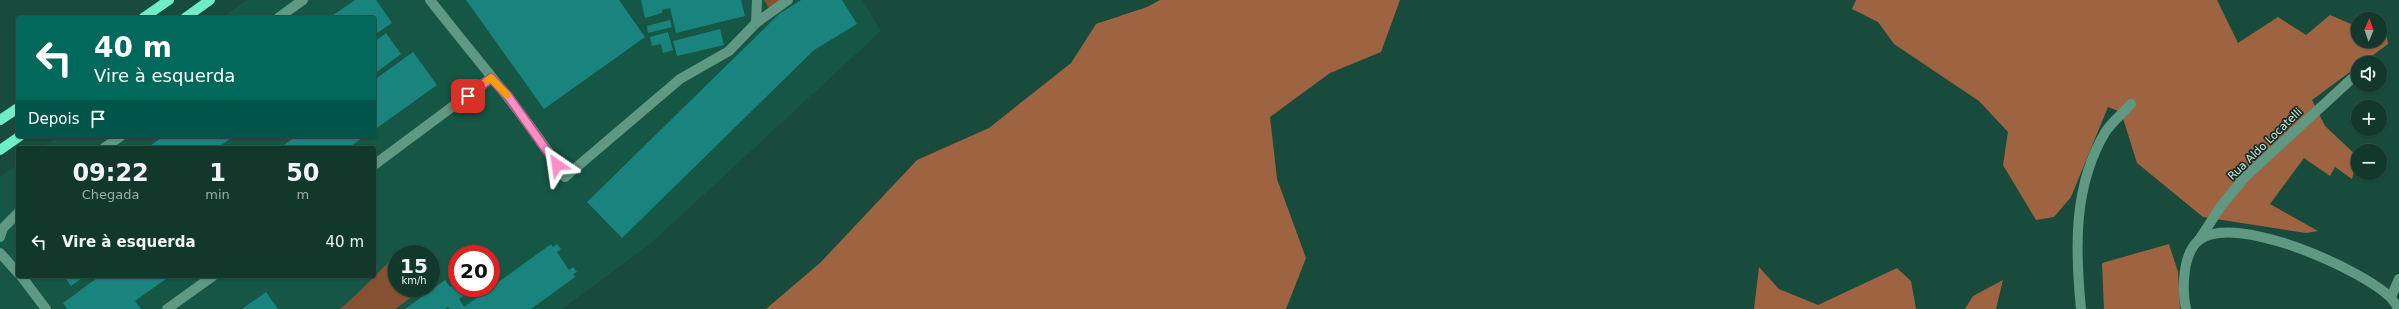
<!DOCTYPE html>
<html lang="pt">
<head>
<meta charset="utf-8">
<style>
	body { margin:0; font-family:"DejaVu Sans",sans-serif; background:#1b3f34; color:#f1f3f6; height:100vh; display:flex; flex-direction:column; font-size:15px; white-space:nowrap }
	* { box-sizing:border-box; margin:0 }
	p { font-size:13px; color:#9caca9 }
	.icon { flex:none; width:22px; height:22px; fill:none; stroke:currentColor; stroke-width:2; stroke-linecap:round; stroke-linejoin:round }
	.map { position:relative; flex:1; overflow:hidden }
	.side { position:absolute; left:16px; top:146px; width:360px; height:132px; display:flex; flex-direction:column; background:#12382c; border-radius:4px; box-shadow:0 1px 3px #0004,0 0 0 1px #315248 }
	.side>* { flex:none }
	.top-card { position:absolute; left:16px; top:16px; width:360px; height:122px; border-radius:4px; box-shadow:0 1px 3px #0004,0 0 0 1px #315248; background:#00695c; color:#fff; overflow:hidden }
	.needle { width:26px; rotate:2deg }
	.controls { position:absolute; left:2351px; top:12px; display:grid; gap:8px }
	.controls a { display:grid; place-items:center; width:36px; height:36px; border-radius:50%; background:#12382c; box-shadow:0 1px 3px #0004,0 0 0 1px #315248; font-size:20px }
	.speed { position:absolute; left:388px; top:245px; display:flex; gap:8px; font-size:20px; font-weight:700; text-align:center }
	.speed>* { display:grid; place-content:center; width:52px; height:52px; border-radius:50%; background:#12382c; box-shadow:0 1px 3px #0004,0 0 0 1px #315248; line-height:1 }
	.speed small { font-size:10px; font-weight:400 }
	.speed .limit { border:6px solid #d22; background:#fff; color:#111 }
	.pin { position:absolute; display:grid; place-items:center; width:34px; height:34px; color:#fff; margin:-17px; border-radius:8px; box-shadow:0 2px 6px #0006 }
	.me { position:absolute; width:44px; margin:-22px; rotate:328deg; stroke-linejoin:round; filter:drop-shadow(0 0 3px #0008) }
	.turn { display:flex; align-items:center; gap:14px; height:84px; padding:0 12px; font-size:18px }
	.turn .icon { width:52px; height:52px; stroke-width:2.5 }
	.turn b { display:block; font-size:28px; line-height:34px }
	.then { display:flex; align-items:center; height:38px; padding:0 12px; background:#0003; gap:8px; font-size:15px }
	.eta { display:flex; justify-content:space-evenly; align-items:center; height:68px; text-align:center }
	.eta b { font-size:24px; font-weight:700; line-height:28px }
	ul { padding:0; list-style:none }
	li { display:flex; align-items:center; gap:12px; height:56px; padding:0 12px }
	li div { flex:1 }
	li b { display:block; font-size:15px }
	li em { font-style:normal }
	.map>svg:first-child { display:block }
	.built { fill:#165644; fill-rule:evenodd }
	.green { fill:#865133 }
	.forest { fill:#9e6341 }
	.building { fill:#19847e }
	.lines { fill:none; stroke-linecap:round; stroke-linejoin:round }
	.minor { stroke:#5f9883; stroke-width:10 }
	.major { stroke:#6fedc4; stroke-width:10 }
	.route-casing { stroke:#a35d80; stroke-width:10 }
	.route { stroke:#fb8fc5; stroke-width:7 }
	.slow { stroke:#f59e0b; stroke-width:7 }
	.labels { text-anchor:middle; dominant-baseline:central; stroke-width:3.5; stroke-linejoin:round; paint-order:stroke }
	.street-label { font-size:11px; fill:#cee8dd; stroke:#172c25 }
</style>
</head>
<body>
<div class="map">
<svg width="2399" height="309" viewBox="0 0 2399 309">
	<rect width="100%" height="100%" fill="#184b3b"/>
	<path class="built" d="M 247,0 L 862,0 L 881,31 L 650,244 L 562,309 L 0,309 L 0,177 L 18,164 L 18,276 L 374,276 L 374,148 L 41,148 L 58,136 L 374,136 L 374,18 L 222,18 ZM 397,254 L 431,254 L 431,288 L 397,288 ZM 457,254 L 491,254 L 491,288 L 457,288 Z"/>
	<g class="green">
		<polygon points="764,0 781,0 769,8"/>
		<path d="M 405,247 L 409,254 L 397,254 L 397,288 L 425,288 L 395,309 L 340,309 C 363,290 382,267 405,247 Z"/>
	</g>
	<g class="forest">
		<polygon points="1160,0 1400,0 1381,52 1330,73 1270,117 1277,179 1306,258 1286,309 766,309 821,262 917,160 989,128 1071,63 1096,24 1147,7"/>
		<polygon points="1856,0 2217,0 2238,43 2278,17 2306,35 2330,15 2358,27 2358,41 2380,41 2380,31 2386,31 2388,44 2362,63 2358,63 2358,66 2312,100 2325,126 2358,157 2352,179 2335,167 2330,176 2304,158 2270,204 2318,231 2306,233 2203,217 2137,163 2121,112 2108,107 2071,197 2054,217 2036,220 2003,165 2008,132 1979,101 1894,44 1878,22 1852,9"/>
		<polygon points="2169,244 2178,272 2180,309 2104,309 2102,263"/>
		<polygon points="1759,267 1779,289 1818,305 1897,268 1911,281 1916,309 1754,309"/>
		<polygon points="2003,280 1996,309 1965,309 1973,296"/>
	</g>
	<g class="building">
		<polygon points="355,0 376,0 392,23 374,35 374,18 329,18"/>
		<polygon points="466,0 619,0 645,37 544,109"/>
		<polygon points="641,0 741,0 745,16 676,33 670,8 662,10 662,13 645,18"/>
		<polygon points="801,0 842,0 857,24 814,50 622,238 587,202 779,14"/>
		<polygon points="670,20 672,27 648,33 647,26"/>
		<polygon points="720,29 724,45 677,56 673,41"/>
		<polygon points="668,32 673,50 663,53 661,44 652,46 650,37"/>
		<polygon points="386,33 401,54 374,74 374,42"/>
		<polygon points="413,52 437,85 374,130 374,80"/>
		<polygon points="164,136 234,136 217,148 147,148"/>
		<polygon points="296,136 365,136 348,148 280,148"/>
		<polygon points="551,244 553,247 557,244 561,249 557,252 569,270 573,267 577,272 573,274 575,277 531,309 450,309 448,307 445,309 405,309 445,280 450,287 457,282 457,288 474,288 459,299 464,307"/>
		<polygon points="64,276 85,276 71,286"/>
		<polygon points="100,276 170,276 135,301 141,309 67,309 63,303"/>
		<polygon points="266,292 278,309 242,309"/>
	</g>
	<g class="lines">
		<g class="minor">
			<path d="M 430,0 C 476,59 525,114 565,177 L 680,79 L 729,51 L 756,23 L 788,0"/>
			<polyline points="278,18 303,0"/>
			<polyline points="756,23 757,0"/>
			<polyline points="2369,63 2371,61"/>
			<polyline points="104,148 121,136"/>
			<polyline points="374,165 491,78"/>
			<polyline points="0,237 3,228 18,213"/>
			<polyline points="2199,240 2221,206 2245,177 2358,73"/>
			<polyline points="0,253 18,273"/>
			<polyline points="21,276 46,309"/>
			<polyline points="2391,297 2399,279"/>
			<polyline points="167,309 213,276"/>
			<path d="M 2081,309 C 2075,248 2073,185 2106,131 C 2113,121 2123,113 2131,104"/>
			<path d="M 2186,309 C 2182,290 2182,254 2199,240 C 2235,212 2361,269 2390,297 C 2393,300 2396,305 2399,309"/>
		</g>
		<g class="major">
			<polyline points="143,18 169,0"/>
			<polyline points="185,18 210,0"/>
			<polyline points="0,120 18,108"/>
			<polyline points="0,150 20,136"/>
		</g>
	</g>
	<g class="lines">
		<g class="route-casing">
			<polyline id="route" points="468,96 491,78 508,96 557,165"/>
		</g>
		<use href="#route" class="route"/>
		<polyline class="slow" points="487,81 491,78 507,95"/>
	</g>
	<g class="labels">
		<g class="street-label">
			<text transform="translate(2265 144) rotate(-44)">Rua Aldo Locatelli</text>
		</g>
	</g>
</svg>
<div class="controls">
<a><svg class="needle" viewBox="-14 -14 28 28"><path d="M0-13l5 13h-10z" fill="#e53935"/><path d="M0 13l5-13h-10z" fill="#9caca9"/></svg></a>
<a><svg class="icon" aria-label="sound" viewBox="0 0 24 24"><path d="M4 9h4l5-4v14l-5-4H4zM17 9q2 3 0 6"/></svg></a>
<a>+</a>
<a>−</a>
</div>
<div class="speed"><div>15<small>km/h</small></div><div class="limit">20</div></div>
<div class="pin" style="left:468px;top:96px;background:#d93025"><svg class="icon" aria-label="arrive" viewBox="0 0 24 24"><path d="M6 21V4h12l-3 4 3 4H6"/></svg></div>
<svg class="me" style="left:557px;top:165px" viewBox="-20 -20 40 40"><path d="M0-17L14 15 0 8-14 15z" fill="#fb8fc5" stroke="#fff" stroke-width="4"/></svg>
<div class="top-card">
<div class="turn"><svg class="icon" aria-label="left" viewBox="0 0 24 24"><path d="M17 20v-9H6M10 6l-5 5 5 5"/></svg><div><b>40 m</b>Vire à esquerda</div></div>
<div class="then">Depois<svg class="icon" aria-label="arrive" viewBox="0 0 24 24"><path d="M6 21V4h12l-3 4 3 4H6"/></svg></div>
</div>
<section class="side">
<div class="eta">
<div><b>09:22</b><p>Chegada</p></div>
<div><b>1</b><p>min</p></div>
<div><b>50</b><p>m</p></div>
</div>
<ul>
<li><svg class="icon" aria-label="left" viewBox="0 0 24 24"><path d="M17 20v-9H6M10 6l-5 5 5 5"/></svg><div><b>Vire à esquerda</b></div><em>40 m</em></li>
</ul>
</section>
</div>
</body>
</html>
